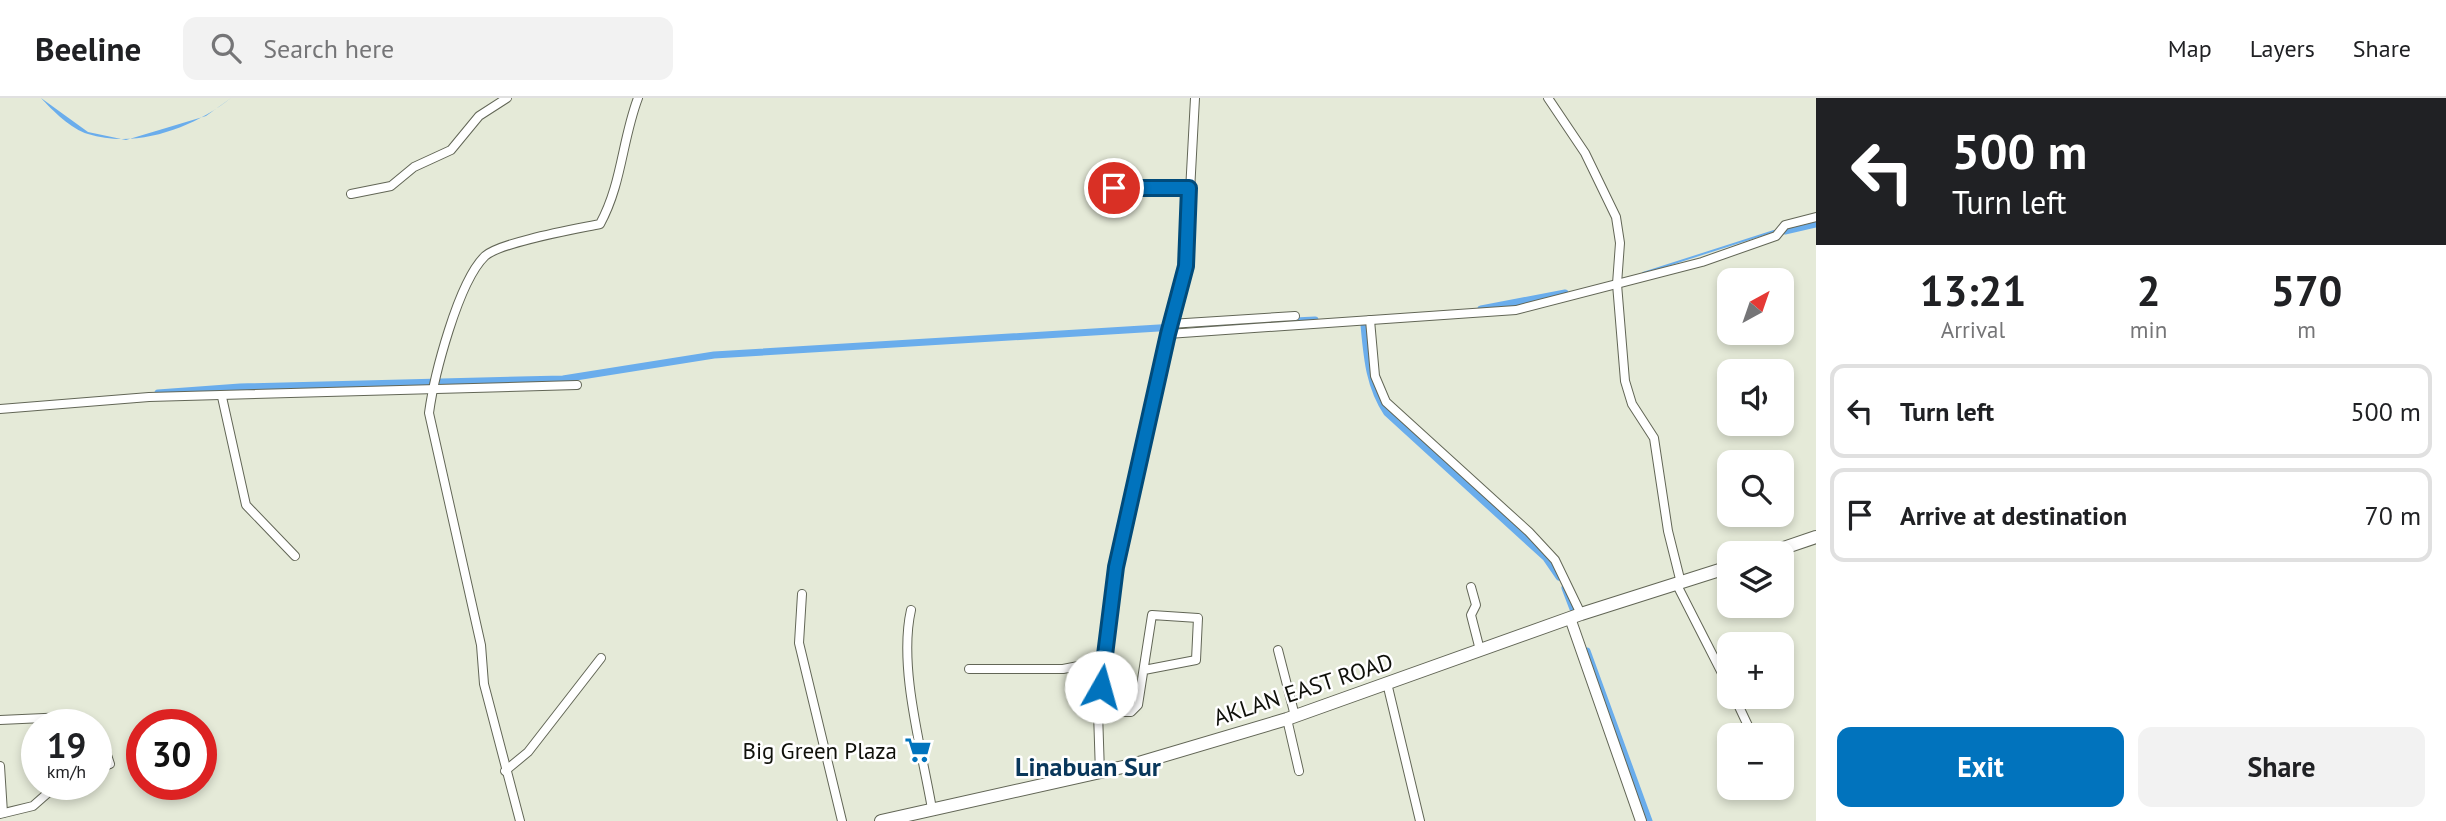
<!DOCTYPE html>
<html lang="en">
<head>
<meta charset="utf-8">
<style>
	body { margin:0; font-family:"PT Sans",sans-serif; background:#f2f2f2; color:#202124; height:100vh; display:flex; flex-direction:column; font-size:26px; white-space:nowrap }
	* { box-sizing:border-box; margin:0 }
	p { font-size:23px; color:#757577 }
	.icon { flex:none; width:38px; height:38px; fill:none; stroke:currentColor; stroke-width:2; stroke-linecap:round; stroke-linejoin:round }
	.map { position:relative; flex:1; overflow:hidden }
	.panel { display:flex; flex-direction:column; background:#fff; width:630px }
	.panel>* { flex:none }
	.hud { background:#202124; color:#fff; overflow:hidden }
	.needle { width:46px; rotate:40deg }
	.tools { position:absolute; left:1717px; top:170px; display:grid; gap:14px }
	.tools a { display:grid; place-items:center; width:77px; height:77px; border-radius:14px; background:#fff; box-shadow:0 4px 10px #0003; font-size:35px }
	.speed { position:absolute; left:21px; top:611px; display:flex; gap:14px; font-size:35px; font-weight:700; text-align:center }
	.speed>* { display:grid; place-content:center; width:91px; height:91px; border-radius:50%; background:#fff; box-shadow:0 4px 10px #0003; line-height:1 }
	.speed small { font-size:18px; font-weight:400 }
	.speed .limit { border:10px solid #d22; background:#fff; color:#111 }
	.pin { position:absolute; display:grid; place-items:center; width:60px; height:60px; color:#fff; margin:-30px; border:4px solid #fff; border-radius:50%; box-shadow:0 2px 7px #0007 }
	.me { position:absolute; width:77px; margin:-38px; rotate:7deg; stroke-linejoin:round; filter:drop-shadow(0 0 5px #0008) }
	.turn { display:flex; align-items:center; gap:24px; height:147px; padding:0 21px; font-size:32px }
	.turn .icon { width:91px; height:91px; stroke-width:2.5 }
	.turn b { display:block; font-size:49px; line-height:60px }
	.eta { display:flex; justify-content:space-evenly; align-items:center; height:119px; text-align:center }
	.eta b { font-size:42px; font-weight:700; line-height:49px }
	.primary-button { display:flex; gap:14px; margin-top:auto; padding:14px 21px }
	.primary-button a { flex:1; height:80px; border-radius:14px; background:#0173bd; color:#fff; font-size:28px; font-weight:700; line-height:80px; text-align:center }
	.primary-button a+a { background:#f2f2f2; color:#202124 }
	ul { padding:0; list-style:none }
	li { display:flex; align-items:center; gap:21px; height:94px; margin:0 14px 10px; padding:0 7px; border:4px solid #e0e0e0; border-radius:14px }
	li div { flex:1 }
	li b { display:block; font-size:26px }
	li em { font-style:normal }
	header { display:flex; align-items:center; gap:42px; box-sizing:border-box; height:98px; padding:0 35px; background:#fff; border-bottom:2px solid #e0e0e0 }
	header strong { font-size:33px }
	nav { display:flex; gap:38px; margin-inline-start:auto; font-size:24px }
	.search { width:490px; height:63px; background:#f2f2f2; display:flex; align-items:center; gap:18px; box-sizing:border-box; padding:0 24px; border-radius:14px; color:#757577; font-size:26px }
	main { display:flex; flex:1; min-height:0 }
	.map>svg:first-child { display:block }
	.water { fill:#6aadec }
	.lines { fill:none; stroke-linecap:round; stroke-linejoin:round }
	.stream { stroke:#6aadec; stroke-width:2 }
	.canal { stroke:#6aadec; stroke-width:7 }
	.minor-casing { stroke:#626656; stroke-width:10 }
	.tertiary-casing { stroke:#626656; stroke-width:12 }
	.primary-casing { stroke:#626656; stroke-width:14 }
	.minor { stroke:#fff; stroke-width:8 }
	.tertiary { stroke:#fff; stroke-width:10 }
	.primary { stroke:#fff; stroke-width:12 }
	.route-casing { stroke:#014b7b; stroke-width:18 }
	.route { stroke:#0173bd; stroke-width:12 }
	.labels { text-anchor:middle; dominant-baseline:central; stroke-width:5; stroke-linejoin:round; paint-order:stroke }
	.street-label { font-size:23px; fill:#0f100a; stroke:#fff }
	.poi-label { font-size:23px; fill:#0f100a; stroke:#fff; text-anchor:end }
	.quarter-label { font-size:26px; font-weight:bold; fill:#09375b; stroke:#fff }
</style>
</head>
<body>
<header>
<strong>Beeline</strong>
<div class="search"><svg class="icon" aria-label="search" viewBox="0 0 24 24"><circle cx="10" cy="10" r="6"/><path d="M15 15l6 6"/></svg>Search here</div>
<nav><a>Map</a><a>Layers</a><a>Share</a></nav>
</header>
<main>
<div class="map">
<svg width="1816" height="723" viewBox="0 0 1816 723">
	<rect width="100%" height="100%" fill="#e5ead8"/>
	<path class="water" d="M 41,0 L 88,34 L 126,42 L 206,18 L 231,0 C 193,30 137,51 88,36 C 71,31 53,13 41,0 Z"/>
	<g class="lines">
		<polyline class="stream" points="1643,175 1774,133"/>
		<g class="canal">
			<polyline points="1785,133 1816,126"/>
			<polyline points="1481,211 1565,195"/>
			<path d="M 1364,227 C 1367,259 1369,288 1387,315 L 1546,460 L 1559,479"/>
			<polyline points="1198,228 1315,222"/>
			<polyline points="158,295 240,289 563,281 714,257 1175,229"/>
			<polyline points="1565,490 1573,511"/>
			<polyline points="1587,553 1649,723"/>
		</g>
		<g class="minor-casing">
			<g id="minor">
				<polyline points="1548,0 1585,55 1616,119 1620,145 1617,186 1625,283 1632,306 1654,340 1668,433 1681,485"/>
				<polyline points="1114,90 1189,91"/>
				<polyline points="351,96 391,88 414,69 451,52 479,18 507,0"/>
				<polyline points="1370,222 1375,278 1386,304 1529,434 1555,462 1581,516"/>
				<polyline points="1170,226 1295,218"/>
				<polyline points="1168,236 1516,212 1702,164 1776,138 1785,127 1816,119"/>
				<polyline points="222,299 246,407 295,458"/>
				<polyline points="0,311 149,299 577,287"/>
				<polyline points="1677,487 1729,589"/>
				<polyline points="1471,489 1476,507 1471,517 1480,552"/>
				<polyline points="802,496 799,545 842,723"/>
				<path d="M 911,512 C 898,569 922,652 932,711"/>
				<polyline points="1278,552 1295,618"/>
				<polyline points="969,571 1063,571 1104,563"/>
				<polyline points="1387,585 1420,723"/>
				<polyline points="1734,598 1750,632"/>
				<polyline points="1098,614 1131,614 1138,607 1152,517 1198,520 1196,562 1144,572"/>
				<polyline points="1287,621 1299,673"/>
				<polyline points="0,622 66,619"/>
				<polyline points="0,668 3,715"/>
				<polyline points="96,671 110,666 101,639"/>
				<polyline points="505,673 528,654 601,560"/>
				<polyline points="1100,675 1098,614 1116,469 1168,236 1186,168 1195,0"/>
				<polyline points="0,716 33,708 58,686"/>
				<path d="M 520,723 L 484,586 L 481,547 L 429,315 C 434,278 458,184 485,158 C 501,144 576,131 600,126 C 622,86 622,42 638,0"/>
			</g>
		</g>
		<g class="tertiary-casing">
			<polyline id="tertiary" points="1570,520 1641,723"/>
		</g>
		<g class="primary-casing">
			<g id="primary">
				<polyline points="1769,455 1816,439"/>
				<polyline points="881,723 1132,667 1287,621 1581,516 1729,469"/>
			</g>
		</g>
		<use href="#minor" class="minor"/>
		<use href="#tertiary" class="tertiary"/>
		<use href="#primary" class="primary"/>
	</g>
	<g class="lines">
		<g class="route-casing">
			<polyline id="route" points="1101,589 1116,469 1168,236 1186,168 1189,90 1114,90"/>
		</g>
		<use href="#route" class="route"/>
	</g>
	<defs>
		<g id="supermarket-bare" transform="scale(2.1)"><path d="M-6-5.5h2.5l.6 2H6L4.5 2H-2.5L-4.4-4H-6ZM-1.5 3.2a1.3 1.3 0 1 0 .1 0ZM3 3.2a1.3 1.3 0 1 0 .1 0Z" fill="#0173bd" stroke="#fff" stroke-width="2.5" paint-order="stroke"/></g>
	</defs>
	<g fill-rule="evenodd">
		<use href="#supermarket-bare" x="918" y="652"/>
	</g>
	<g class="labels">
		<g class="street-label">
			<text transform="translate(1303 591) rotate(-18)">AKLAN EAST ROAD</text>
		</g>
		<g class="poi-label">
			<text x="897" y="652">Big Green Plaza</text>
		</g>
		<g class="quarter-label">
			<text x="1088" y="668">Linabuan Sur</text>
		</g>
	</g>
</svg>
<div class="tools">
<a><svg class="needle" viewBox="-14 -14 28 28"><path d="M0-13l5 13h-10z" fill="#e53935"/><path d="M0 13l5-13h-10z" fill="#757577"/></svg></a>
<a><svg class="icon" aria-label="sound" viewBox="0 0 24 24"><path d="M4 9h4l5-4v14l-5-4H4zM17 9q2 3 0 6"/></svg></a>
<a><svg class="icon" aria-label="search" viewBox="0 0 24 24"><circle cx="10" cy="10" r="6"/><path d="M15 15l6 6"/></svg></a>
<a><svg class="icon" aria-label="layers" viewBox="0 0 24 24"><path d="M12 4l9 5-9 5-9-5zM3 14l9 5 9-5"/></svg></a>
<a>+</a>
<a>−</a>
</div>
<div class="speed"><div>19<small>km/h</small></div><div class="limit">30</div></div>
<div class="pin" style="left:1114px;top:90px;background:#d93025"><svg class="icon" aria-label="arrive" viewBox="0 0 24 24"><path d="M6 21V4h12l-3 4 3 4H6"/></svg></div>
<svg class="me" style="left:1101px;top:589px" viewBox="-20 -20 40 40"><circle r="19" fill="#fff"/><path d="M0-13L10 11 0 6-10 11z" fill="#0173bd"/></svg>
</div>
<section class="panel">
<div class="hud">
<div class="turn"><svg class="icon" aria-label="left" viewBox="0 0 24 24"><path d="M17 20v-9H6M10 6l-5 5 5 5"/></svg><div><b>500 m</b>Turn left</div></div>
</div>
<div class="eta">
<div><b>13:21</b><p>Arrival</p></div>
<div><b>2</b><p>min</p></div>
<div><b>570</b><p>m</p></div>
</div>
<ul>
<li><svg class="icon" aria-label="left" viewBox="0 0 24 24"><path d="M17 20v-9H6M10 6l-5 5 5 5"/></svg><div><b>Turn left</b></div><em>500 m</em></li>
<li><svg class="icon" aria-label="arrive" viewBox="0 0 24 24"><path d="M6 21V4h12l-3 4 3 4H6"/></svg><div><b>Arrive at destination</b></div><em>70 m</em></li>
</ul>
<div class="primary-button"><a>Exit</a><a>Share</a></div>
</section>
</main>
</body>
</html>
